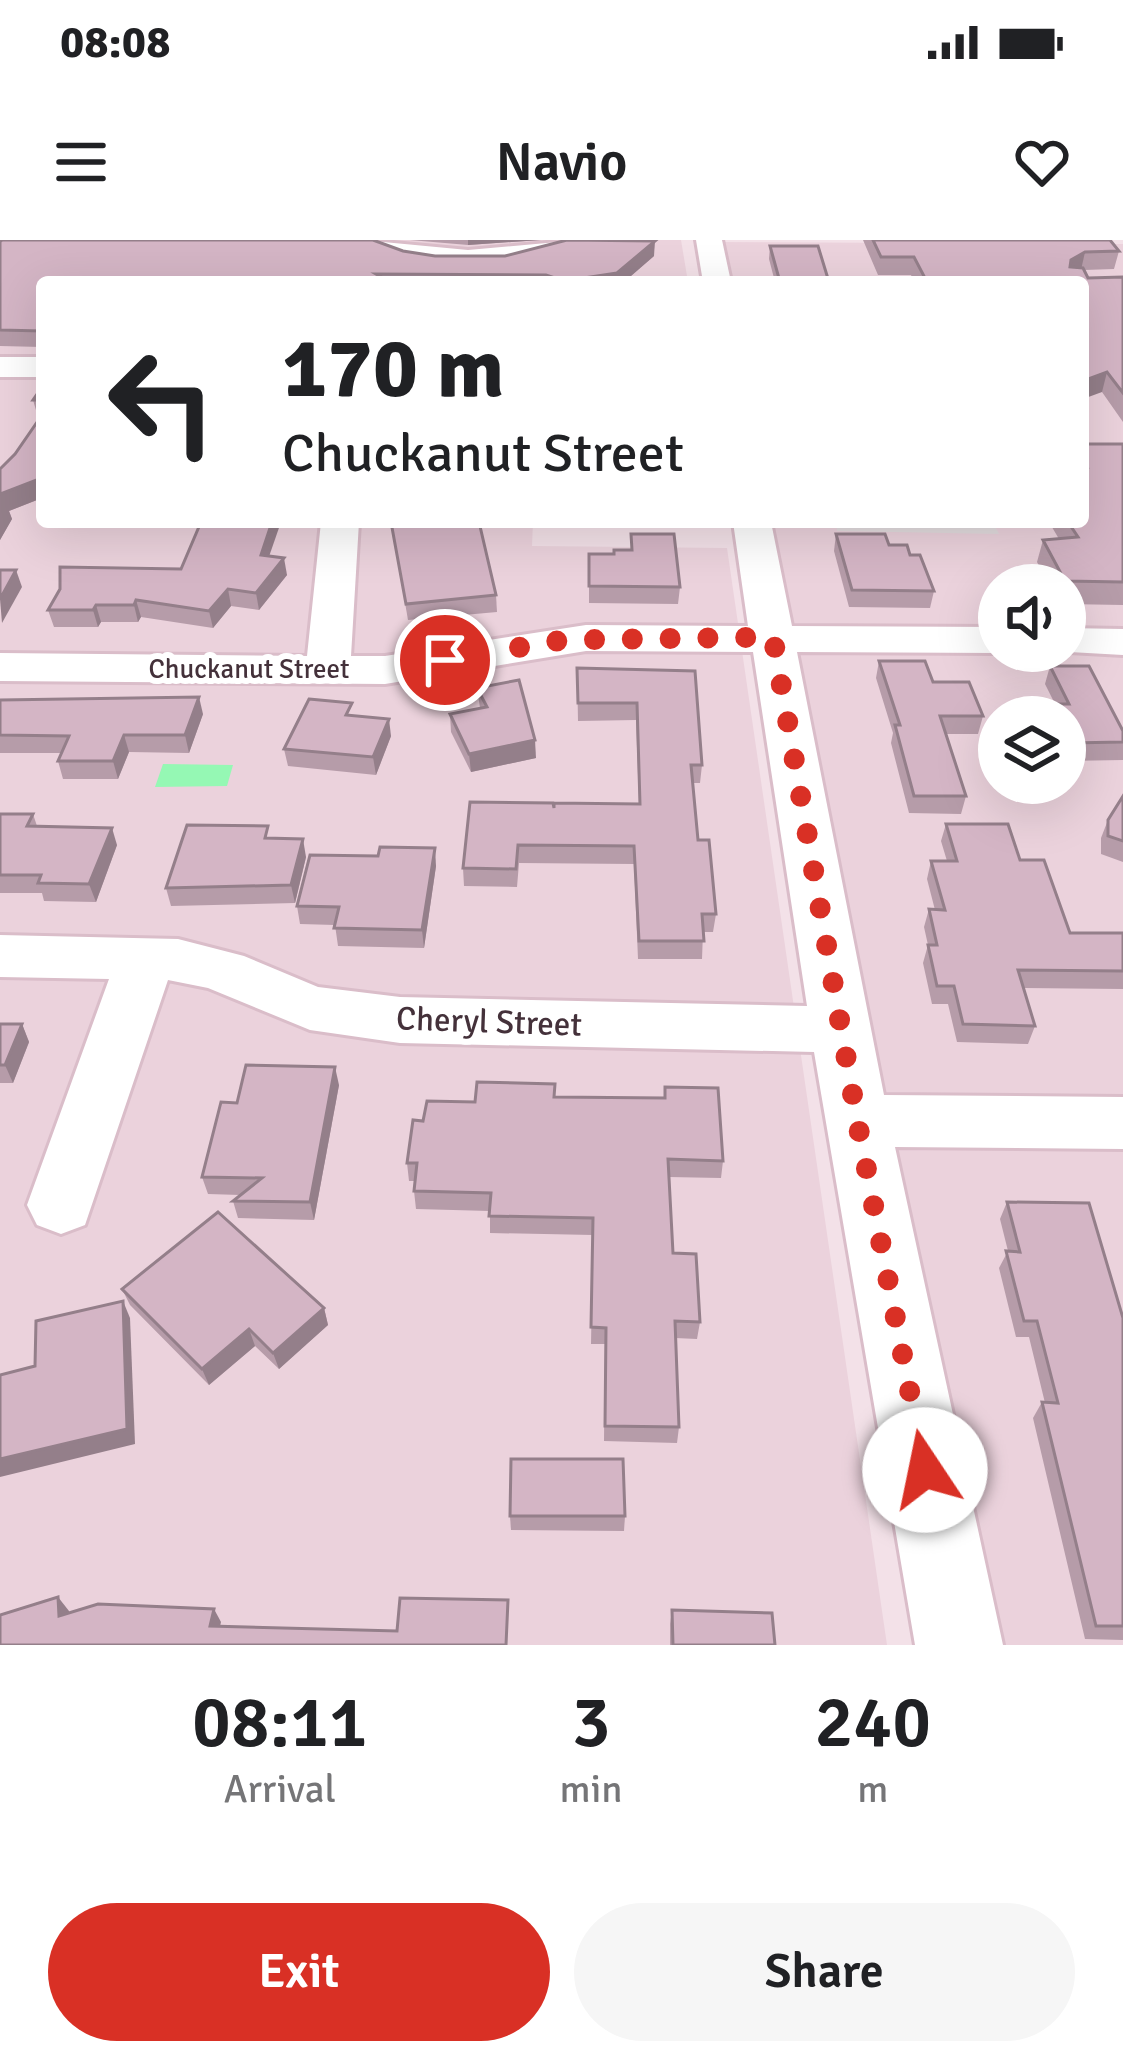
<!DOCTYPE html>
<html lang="en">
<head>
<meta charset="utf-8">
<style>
	body { margin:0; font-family:Signika,sans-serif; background:#f6f6f6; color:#202124; height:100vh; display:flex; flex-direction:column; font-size:45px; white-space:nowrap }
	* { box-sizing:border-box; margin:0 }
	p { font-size:39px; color:#757577 }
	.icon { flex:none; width:66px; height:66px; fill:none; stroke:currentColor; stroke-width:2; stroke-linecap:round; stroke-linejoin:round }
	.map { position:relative; height:1405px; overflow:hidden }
	.panel { display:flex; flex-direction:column; background:#fff; flex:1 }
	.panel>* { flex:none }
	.top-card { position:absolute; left:36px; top:36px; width:1053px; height:252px; border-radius:12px; box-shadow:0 12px 48px #0002; background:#fff; color:#202124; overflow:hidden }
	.fabs { position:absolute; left:978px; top:324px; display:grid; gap:24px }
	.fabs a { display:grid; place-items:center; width:108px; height:108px; border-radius:50%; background:#fff; box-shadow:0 12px 48px #0002; font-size:60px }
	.pin { position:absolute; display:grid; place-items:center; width:102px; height:102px; color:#fff; margin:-51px; border:6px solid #fff; border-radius:50%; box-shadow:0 3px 12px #0007 }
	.me { position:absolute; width:132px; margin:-66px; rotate:349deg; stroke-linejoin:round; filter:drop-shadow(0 0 9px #0008) }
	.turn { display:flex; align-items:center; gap:42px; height:252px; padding:0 48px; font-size:54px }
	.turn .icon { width:156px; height:156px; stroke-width:2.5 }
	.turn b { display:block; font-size:84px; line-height:102px }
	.eta { display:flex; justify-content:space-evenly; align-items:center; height:204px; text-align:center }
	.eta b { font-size:72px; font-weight:600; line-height:84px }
	.cta { display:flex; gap:24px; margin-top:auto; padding:24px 48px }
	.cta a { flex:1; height:138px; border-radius:72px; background:#d93025; color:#fff; font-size:48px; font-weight:600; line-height:138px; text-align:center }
	.cta a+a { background:#f6f6f6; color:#202124 }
	.status { display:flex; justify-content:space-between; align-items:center; height:84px; padding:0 60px; background:#fff; direction:ltr }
	.status svg { height:33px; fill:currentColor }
	header { display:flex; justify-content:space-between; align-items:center; height:156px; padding:0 48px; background:#fff; font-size:54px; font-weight:600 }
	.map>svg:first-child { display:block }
	.residential { fill:#ebd2dc; fill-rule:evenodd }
	.parking { fill:#e2dbde }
	.water { fill:#95f8b4 }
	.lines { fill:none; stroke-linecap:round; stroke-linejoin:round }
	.minor-casing { stroke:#dabdc9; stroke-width:6 }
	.minor { fill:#fff; fill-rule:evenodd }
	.wall { fill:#b69ca9 }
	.shaded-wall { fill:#947f8a }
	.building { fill:#d4b5c5; stroke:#947f8a; stroke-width:3 }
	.route { stroke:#d93025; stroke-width:21; stroke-dasharray:0 37.8 }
	.labels { text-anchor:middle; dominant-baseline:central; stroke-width:12; stroke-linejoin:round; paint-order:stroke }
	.far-street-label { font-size:27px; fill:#44313a; stroke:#fff }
	.street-label { font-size:33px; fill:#44313a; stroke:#fff }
</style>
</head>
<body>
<div class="status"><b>08:08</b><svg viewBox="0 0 49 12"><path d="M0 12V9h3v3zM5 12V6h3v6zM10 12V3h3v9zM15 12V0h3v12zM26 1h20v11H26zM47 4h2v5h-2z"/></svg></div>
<header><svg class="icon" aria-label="menu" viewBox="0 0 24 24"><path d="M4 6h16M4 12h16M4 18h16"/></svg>Navio<svg class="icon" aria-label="heart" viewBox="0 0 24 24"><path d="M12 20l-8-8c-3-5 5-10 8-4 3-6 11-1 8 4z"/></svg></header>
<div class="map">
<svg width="1123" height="1405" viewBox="0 0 1123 1405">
	<rect width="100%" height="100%" fill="#f3e1e8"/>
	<g class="residential">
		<polygon points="0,0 681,0 688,42 42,42 42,282 533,282 532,306 727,308 887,1405 0,1405"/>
		<path d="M 709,2 L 1123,4 L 1123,1405 L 962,1405 L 760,282 L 1083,282 L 1083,42 L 716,42 ZM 999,345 L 1065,345 L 1065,411 L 999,411 ZM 999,477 L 1065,477 L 1065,543 L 999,543 Z"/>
	</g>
	<polygon class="parking" points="836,282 993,282 999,294 837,291"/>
	<polygon class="water" points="163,524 233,525 227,546 155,547"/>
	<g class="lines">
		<g class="minor-casing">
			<g id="minor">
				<path d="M 362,0 L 468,10 L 580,0 C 547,37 394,38 362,0 Z"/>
				<polygon points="696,0 722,0 731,42 703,42"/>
				<rect x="0" y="117" width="42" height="20"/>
				<polygon points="321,282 359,282 351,416 385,416 586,385 748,386 733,282 771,282 792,386 999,387 999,411 1008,411 999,413 797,412 884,855 1123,857 1123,909 895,907 1003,1405 915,1405 814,812 400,803 310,790 208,748 168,740 85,985 61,994 37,985 27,965 109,739 0,737 0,695 178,699 244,716 318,747 400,757 807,766 753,412 586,411 385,444 0,441 0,413 307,416"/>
				<polygon points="1065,388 1123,389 1123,415 1052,411 1065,411"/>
			</g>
		</g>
		<use href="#minor" class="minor"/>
	</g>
	<g class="wall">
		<polygon points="410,0 541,0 468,5"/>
		<polygon points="863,0 1110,0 1119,11 1114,29 1084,30 1088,38 1123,37 1123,182 1102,152 1083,42 914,42 911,35 878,35"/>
		<polygon points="0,2 403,11 435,16 654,16 624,42 42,42 42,107 0,106"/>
		<polygon points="770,6 829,42 775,42 769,19"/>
		<polygon points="42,147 42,258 9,271 12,279 0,300 0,229 15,214 40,177 38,177 33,160"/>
		<polygon points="1083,204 1123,204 1123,365 1065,364 1065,345 1049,345 1037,322 1043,300 1059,299 1049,282 1083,282"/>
		<polygon points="391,282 496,355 497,372 408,380"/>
		<polygon points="631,294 680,347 678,364 589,363 589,314 614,314 631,310"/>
		<polygon points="836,294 889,305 910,315 934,351 930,368 849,367 834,311"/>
		<polygon points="269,316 287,335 259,370 231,366 213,388 141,377 138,382 101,382 98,387 54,387 48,370 181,329"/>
		<polygon points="879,421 933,442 983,476 978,494 946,494 966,556 961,574 909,573 891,503 893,493 876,438"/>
		<polygon points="1050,426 1123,491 1123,520 1065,521 1065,477 1046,477 1050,464 1055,464 1045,444"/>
		<polygon points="577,428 695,431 702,525 700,543 693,543 698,600 716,674 713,692 703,692 702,719 638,719 634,624 519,623 517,647 464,646 463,628 554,568 639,564 636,480 578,481"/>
		<polygon points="477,448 536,518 471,532 451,492 450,474 480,468"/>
		<polygon points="0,460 203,474 189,513 129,512 118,539 63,539 58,521 61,513 0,513"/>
		<polygon points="391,496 376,535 288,526 284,509"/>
		<polygon points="1123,556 1123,622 1101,614 1101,598 1108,580"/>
		<polygon points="0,574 33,574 37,586 117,605 96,662 44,661 42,653 0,653"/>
		<polygon points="946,584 1020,620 1070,693 1123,693 1123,749 1024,748 1035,786 1028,804 957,802 948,764 932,764 923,723 928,705 924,687 929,669 935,670 927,639 931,621 947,621 941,601"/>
		<polygon points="271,598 306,617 295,663 171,666 166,648"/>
		<polygon points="436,626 424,708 338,706 335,685 300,684 297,666"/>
		<polygon points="0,784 22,784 29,802 13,843 0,843"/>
		<polygon points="339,845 314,980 238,978 233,961 240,955 208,954 202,937 237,863"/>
		<polygon points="665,847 723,921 721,938 669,937 673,1013 700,1082 697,1099 675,1098 679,1187 677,1203 604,1201 605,1104 591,1104 593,995 490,993 490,971 416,969 414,951 415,941 409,941 407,923 423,881 475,862 555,857 664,858"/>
		<polygon points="1007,962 1123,1078 1123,1400 1085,1399 1033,1178 1042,1162 1045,1163 1029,1097 1016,1097 999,1028 1008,1011 1000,979"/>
		<polygon points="122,1049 324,1068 328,1085 279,1129 255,1106 209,1145 130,1065"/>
		<polygon points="510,1276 625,1276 624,1291 511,1290"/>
		<polygon points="672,1370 775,1405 670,1405 670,1384"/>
	</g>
	<g class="shaded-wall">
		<polygon points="468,0 541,0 468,5"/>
		<polygon points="655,1 654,16 624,42 564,42"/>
		<polygon points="1085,12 1081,30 1067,38 1071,20"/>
		<polygon points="1107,132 1102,152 1083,159 1083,141"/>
		<polygon points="42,238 42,258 9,271 12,279 0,300 0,254"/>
		<polygon points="272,282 281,282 264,331 261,315"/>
		<polygon points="284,318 287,335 259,370 256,353"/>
		<polygon points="16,330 22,347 2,383 0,359"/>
		<polygon points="228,349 231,366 213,388 209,371"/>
		<polygon points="136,360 141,377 138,382 134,365"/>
		<polygon points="96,365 101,382 98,387 93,370"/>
		<polygon points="199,457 203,474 189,513 185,495"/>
		<polygon points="389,479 391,496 376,535 373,517"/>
		<polygon points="124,495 129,512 118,539 113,521"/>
		<polygon points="535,500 536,518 471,532 469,514"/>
		<polygon points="112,588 117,605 96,662 89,644"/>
		<polygon points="303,599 306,617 295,663 291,645"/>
		<polygon points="435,608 436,626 424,708 422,690"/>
		<polygon points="22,784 29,802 13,843 5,825"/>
		<polygon points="335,827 339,845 314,980 310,962"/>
		<polygon points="123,1061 130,1078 135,1204 0,1237 0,1219"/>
		<polygon points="324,1068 328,1085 279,1129 273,1113"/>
		<polygon points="249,1089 255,1106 209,1145 202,1129"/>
		<polygon points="58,1357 69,1371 69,1389 59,1376"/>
		<polygon points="214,1369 221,1382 217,1400 210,1386"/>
	</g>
	<g class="building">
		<polygon points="2,0 373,0 403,11 435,16 505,16 567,0 655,1 617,33 564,41 546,35 376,34 390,42 42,42 42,91 0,90 0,2"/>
		<polygon points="873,0 1110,0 1119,11 1085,12 1071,20 1070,27 1083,28 1088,38 1123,37 1123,153 1107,132 1083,141 1083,42 927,42 914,17 881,17"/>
		<polygon points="770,6 818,6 829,42 780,42"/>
		<polygon points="42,147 42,160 33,160"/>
		<polygon points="42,175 42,238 0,254 0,229 15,214"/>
		<polygon points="1083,204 1123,204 1123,342 1065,341 1043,300 1078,297 1068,282 1083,282 1083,234 1085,234 1083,227 1087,227 1083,220"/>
		<polygon points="201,282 272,282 261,315 284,318 256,353 228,349 209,371 136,360 134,365 96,365 93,370 48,370 60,349 60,327 181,329"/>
		<polygon points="391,282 479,282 496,355 406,364"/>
		<polygon points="631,294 674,294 680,347 589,346 589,314 614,314 614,310 632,310"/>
		<polygon points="836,294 885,294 889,305 907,305 910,315 920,315 934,351 852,350"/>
		<polygon points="0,330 16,330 0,359"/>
		<polygon points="879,421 925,421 933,442 969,442 983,476 940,476 966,556 914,556 895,485 900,485"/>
		<polygon points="1050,426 1089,426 1123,491 1123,502 1069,503 1065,494 1065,477 1057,477 1050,464 1069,464"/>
		<polygon points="577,428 695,431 702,525 691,525 698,600 709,600 716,674 702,674 704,701 639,701 634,606 518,605 516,629 463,628 470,562 553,563 554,568 554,563 640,564 637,463 578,463"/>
		<polygon points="519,440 535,500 469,514 450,474 487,467 477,448"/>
		<polygon points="199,457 185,495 124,495 113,521 58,521 69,496 0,495 0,460"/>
		<polygon points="309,459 352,463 346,475 389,479 373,517 284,509"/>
		<polygon points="1123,556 1123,601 1108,596 1108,580"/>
		<polygon points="0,574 33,574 27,586 112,588 89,644 38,643 41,635 0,635"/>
		<polygon points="946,584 1008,584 1020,620 1044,620 1070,693 1123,693 1123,731 1018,730 1035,786 963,784 954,746 937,746 928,705 937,705 929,669 945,670 931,621 957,621"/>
		<polygon points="187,585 268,586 265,598 303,599 291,645 166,648"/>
		<polygon points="380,607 435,608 422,690 334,688 339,667 297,666 310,615 378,616"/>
		<polygon points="0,784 22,784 5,825 0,825"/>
		<polygon points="246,825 335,827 310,962 233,961 262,938 202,937 221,862 237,863"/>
		<polygon points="477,842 555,844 554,857 665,858 665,847 718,848 723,921 668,919 673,1013 696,1014 700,1082 675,1081 679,1187 605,1186 606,1088 591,1087 593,978 489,976 491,953 414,951 417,923 407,923 413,880 423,881 427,861 475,862"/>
		<polygon points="1007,962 1089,963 1123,1078 1123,1386 1096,1386 1042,1162 1058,1163 1037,1081 1024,1081 1006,1011 1020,1012"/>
		<polygon points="218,972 324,1068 273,1113 249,1089 202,1129 122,1049"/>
		<polygon points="123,1061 127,1189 0,1219 0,1135 35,1126 36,1081"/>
		<polygon points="511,1219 623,1219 625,1276 510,1276"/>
		<polygon points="58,1357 59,1376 98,1364 214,1369 210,1386 397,1391 400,1358 508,1360 506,1405 0,1405 0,1375"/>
		<polygon points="672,1370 772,1373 775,1405 673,1405"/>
	</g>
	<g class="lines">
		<polyline class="route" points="445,420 563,400 773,397 857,880 925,1230"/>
	</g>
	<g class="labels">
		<g class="far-street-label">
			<text x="249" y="429">Chuckanut Street</text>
		</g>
		<g class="street-label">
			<text transform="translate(489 782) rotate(2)">Cheryl Street</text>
		</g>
	</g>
</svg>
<div class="fabs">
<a><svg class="icon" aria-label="sound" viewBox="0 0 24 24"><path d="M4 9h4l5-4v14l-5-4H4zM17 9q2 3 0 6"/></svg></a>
<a><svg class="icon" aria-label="layers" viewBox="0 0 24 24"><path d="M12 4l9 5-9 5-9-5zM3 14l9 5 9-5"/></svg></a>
</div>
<div class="pin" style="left:445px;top:420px;background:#d93025"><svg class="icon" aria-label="arrive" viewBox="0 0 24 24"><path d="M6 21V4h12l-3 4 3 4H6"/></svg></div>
<svg class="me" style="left:925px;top:1230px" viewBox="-20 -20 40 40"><circle r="19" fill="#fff"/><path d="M0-13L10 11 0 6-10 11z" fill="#d93025"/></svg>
<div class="top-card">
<div class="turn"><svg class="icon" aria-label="left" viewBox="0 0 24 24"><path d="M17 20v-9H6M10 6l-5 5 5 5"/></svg><div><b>170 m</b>Chuckanut Street</div></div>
</div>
</div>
<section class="panel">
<div class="eta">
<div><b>08:11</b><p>Arrival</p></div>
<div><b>3</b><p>min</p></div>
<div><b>240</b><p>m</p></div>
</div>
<div class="cta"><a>Exit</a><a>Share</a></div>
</section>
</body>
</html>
